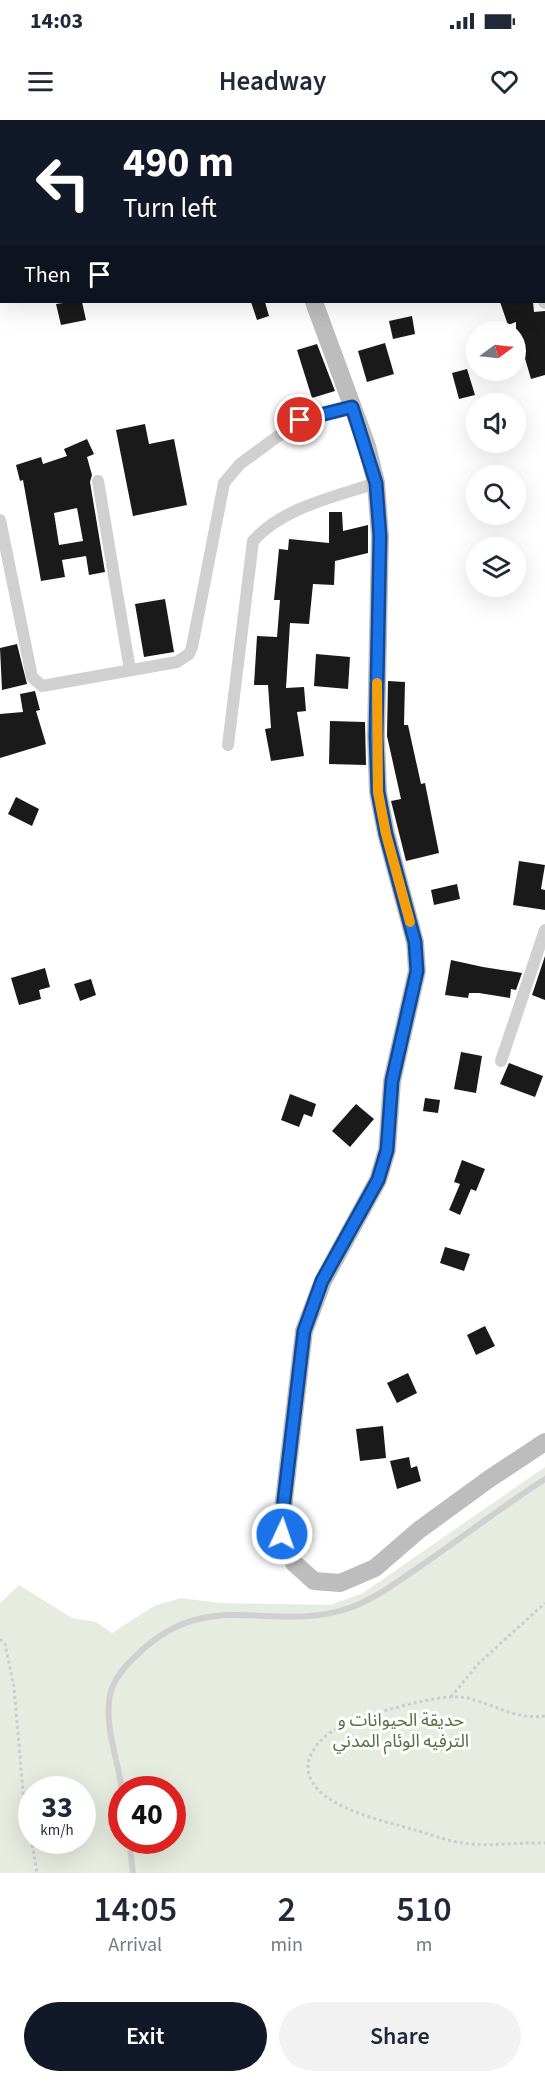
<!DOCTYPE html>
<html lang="en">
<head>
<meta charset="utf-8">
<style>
	body { margin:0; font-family:"Source Sans 3","Noto Sans Arabic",sans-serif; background:#f2f2f3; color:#1f2937; height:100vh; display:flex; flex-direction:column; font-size:22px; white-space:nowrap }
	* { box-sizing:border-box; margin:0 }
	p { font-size:20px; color:#747a83 }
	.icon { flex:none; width:33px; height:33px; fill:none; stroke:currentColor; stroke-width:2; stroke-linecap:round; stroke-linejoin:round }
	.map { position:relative; height:1753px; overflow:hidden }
	.sheet { display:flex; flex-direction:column; background:#fff; flex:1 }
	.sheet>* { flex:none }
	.guide { position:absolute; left:0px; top:0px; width:546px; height:183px; box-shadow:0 6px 24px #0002; background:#111827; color:#fff; overflow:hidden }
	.needle { width:39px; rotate:75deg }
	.fabs { position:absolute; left:466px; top:201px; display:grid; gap:12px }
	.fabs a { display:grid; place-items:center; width:60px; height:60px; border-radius:50%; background:#fff; box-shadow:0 6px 24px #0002; font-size:30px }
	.speed { position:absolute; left:18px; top:1656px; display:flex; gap:12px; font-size:30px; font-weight:700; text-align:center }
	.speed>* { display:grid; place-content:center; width:78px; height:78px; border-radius:50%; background:#fff; box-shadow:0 6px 24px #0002; line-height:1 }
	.speed small { font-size:15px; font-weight:400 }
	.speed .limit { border:9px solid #d22; background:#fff; color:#111 }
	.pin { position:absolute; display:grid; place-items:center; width:51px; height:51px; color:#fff; margin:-26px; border:3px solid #fff; border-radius:50%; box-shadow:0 2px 6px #0007 }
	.me { position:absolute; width:66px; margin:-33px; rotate:3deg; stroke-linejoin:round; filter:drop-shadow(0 0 4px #0008) }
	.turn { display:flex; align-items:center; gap:21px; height:126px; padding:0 24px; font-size:27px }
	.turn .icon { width:78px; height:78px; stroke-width:2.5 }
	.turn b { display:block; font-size:42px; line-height:51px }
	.then { display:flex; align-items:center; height:57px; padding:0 24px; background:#0003; gap:12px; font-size:22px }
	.eta { display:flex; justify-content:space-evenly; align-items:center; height:102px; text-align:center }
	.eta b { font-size:36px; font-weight:600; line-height:42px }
	.action { display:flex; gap:12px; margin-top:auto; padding:12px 24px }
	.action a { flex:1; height:69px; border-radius:36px; background:#111827; color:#fff; font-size:24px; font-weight:600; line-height:69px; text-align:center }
	.action a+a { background:#f2f2f3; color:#1f2937 }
	.status { display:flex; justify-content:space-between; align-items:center; height:42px; padding:0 30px; background:#fff; direction:ltr }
	.status svg { height:16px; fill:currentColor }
	header { display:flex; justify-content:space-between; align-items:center; height:78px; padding:0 24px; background:#fff; font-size:27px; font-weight:600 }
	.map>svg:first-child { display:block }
	.green { fill:#e6ecdf; fill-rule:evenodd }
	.building { fill:#1a1a1a; fill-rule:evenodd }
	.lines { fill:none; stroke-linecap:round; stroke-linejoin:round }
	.path { stroke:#cdcdcd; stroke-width:3; stroke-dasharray:3 3; stroke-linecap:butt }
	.lane { stroke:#d0d0d0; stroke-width:6 }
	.street { stroke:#d0d0d0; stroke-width:12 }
	.secondary { stroke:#bdbdbd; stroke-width:18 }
	.route-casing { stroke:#114b97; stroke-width:15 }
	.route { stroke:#1a73e8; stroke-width:10 }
	.slow { stroke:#f59e0b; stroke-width:10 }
	.labels { text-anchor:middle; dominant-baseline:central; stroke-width:6; stroke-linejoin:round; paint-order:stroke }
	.park-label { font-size:18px; fill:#56703f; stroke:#fff }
</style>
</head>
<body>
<div class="status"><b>14:03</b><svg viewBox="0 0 49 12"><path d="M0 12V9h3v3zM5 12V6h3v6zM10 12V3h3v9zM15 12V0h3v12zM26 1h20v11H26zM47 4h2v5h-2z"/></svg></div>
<header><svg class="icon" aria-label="menu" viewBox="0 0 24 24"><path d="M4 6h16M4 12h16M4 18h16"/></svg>Headway<svg class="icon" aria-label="heart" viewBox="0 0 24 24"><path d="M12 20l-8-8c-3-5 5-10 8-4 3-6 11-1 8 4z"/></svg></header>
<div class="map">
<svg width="545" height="1753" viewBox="0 0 545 1753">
	<rect width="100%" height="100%" fill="#fff"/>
	<path class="green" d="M 545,1347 L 545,1753 L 0,1753 L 0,1483 L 19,1465 L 72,1498 L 96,1502 L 112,1513 L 154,1486 L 181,1478 L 220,1483 L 330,1485 L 363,1473 ZM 32,1670 L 82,1670 L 82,1720 L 32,1720 ZM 122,1670 L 172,1670 L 172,1720 L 122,1720 Z"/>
	<g class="building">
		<polygon points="70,182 82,182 86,200 61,205 56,184"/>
		<polygon points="251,182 265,182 269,196 257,200"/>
		<polygon points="500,182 533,182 534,192 545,191 545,255 531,259 522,228 519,229 516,220 516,202 508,205"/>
		<polygon points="412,196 415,214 393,219 389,201"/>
		<polygon points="385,223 394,254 367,262 358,231"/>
		<polygon points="317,224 335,271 312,278 297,230"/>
		<polygon points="467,249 475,275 459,279 452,253"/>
		<polygon points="297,279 305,288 282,303 276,297"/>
		<polygon points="145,304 149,324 174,319 187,385 133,396 116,310"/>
		<path d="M 87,319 L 94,334 L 87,337 L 92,355 L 90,362 L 105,452 L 89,455 L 86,436 L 62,440 L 65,457 L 41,461 L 23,360 L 20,361 L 16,345 L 41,337 L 43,344 L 67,336 L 64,329 ZM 77,388 L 83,421 L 59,425 L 54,393 Z"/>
		<polygon points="329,392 342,392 343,411 368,405 368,433 335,441 334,465 313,464 309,504 290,503 286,568 304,567 306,591 297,592 304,636 271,641 265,609 271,608 268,565 254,565 257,516 277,517 280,480 274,480 279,429 288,430 289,419 329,423"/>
		<polygon points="165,479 174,532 144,537 135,484"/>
		<polygon points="17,524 27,564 2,570 0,528"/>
		<polygon points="316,534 350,537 348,569 314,566"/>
		<polygon points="388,561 405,562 404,605 408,605 421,664 425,663 439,733 406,741 391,681 401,679 387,616"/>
		<polygon points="35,571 40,590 36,591 46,624 0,638 0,594 23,592 20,574"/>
		<polygon points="330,601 365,602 366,645 329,644"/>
		<polygon points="16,677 39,689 32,706 8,694"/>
		<polygon points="519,741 545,745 541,769 545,770 545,790 513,785"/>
		<polygon points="457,764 460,779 434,785 431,770"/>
		<polygon points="545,836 545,880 532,875"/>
		<polygon points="451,840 483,847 522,853 516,870 511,869 510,878 479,873 469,873 468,878 445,875"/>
		<polygon points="45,848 50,867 39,870 41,879 19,885 11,858"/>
		<polygon points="91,859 96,875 80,881 74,864"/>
		<polygon points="461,932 482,936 476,973 454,969"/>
		<polygon points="509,943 543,956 535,977 500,964"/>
		<polygon points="290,974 316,984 312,997 304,994 299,1007 281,1000"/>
		<polygon points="425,978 440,980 438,993 423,991"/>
		<polygon points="356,984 374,999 350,1027 332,1011"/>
		<polygon points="462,1040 485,1049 476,1071 471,1069 460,1095 449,1090 460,1064 454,1062"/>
		<polygon points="445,1127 470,1134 464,1151 440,1143"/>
		<polygon points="485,1206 495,1226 476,1235 467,1215"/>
		<polygon points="408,1253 417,1273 397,1283 387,1263"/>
		<polygon points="383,1306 386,1338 360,1341 356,1309"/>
		<polygon points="409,1337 411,1348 417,1346 421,1361 397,1369 390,1341"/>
	</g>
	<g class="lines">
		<g class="path">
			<polyline points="0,1519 5,1524 14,1567 23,1672 37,1753"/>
			<polyline points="451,1577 478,1544 545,1483"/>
			<path d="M 545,1596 C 515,1601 490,1581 461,1577 C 437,1574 370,1594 346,1604 C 330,1610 309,1627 308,1646 C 307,1686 385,1701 415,1710 C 430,1714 447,1721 463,1723 C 490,1727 518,1722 545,1723"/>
		</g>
		<g class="lane">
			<path d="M 122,1670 C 118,1640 104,1606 110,1575 C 114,1558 125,1546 138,1534 C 209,1464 274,1516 352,1487 C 378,1477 400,1460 422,1445 C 463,1417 503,1386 545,1359"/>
			<polyline points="129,1720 133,1753"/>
		</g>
		<g class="street">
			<polyline points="495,0 495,2"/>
			<polyline points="544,182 545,183"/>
			<polyline points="98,361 130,550"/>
			<polyline points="0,400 32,557 42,566 177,542 189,534 192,527 224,363 240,344 300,300 352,287"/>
			<path d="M 228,625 L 253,421 C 283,387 335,377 376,363"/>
			<polyline points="501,941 545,810"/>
		</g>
		<g class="secondary">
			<polyline points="244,0 245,2"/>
			<polyline points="314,182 367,326 376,363 380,416 376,616 378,672 386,713 415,822 417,851 392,961 387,1030 378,1060 323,1161 304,1211 284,1380 282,1414 294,1443 314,1461 340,1463 375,1448 419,1410 489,1359 545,1322"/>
		</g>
	</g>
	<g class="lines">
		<g class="route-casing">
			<polyline id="route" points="282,1414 284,1380 304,1211 322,1161 378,1060 387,1030 392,961 417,851 415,822 386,714 378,672 376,616 380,416 376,363 352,287 300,300"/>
		</g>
		<use href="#route" class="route"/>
		<polyline class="slow" points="377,563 378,672 386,714 410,802"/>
	</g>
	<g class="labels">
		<g class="park-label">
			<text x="401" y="1600">حديقة الحيوانات و<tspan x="401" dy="21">الترفيه الوئام المدني</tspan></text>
		</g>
	</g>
</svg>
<div class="fabs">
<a><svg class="needle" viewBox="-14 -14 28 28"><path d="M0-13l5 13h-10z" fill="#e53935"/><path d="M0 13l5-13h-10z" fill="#747a83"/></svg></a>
<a><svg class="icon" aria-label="sound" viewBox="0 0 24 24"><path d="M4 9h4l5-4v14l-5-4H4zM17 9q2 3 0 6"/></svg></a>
<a><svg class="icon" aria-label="search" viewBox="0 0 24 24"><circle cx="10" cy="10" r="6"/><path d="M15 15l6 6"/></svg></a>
<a><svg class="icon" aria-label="layers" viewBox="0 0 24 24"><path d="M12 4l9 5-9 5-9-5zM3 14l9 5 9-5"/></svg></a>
</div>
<div class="speed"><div>33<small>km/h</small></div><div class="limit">40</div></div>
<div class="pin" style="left:300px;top:300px;background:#d93025"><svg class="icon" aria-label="arrive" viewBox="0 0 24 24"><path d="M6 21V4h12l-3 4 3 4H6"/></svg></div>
<svg class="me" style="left:282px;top:1414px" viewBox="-20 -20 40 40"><circle r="17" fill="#1a73e8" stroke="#fff" stroke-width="3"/><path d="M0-11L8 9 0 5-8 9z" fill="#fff"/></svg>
<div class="guide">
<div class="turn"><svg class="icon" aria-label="left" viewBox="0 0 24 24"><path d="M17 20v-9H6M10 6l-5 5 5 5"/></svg><div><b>490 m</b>Turn left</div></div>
<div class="then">Then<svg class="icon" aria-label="arrive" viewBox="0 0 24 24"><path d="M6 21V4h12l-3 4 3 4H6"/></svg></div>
</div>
</div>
<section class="sheet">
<div class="eta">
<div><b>14:05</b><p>Arrival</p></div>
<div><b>2</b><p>min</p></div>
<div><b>510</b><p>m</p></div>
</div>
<div class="action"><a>Exit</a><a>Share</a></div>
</section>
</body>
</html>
